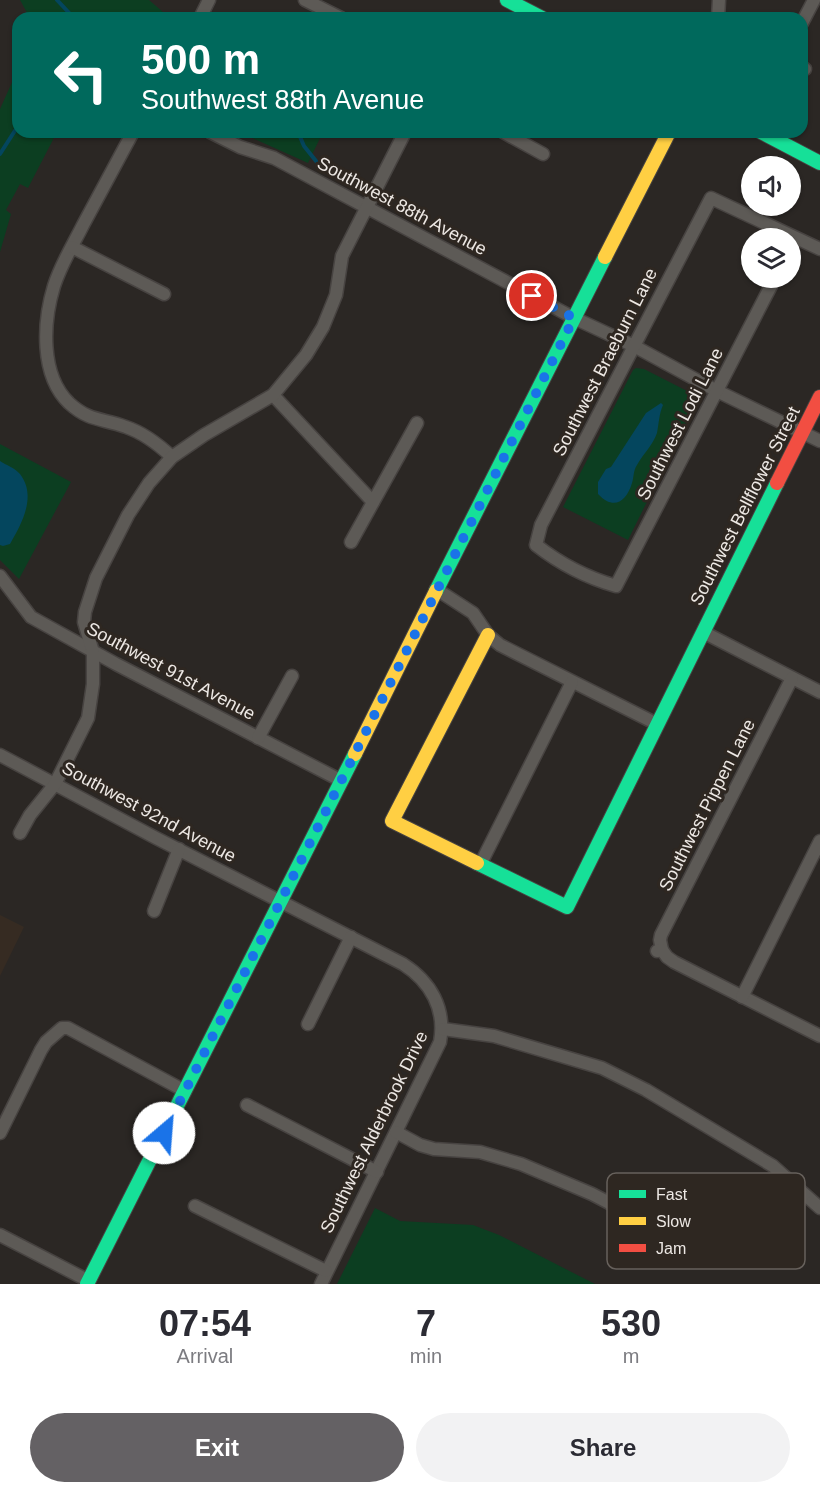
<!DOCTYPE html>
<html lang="en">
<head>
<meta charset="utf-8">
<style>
	body { margin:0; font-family:Helvetica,sans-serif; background:#f2f2f3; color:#2b2b33; height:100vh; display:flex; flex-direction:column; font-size:22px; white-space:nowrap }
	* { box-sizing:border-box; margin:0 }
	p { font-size:20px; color:#7c7c81 }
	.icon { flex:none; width:33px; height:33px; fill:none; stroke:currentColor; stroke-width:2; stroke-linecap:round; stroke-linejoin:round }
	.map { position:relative; height:1284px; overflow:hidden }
	.details { display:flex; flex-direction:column; background:#fff; flex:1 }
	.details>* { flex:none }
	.guide { position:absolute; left:12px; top:12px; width:796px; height:126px; border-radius:18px; box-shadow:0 2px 4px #0004; background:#00695c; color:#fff; overflow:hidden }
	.controls { position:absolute; left:741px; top:156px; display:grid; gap:12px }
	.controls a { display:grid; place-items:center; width:60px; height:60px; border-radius:50%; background:#fff; box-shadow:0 2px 4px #0004; font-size:30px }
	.pin { position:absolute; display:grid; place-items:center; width:51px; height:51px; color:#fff; margin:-26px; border:3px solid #fff; border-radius:50%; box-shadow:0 2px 6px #0007 }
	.me { position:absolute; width:66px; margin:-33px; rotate:27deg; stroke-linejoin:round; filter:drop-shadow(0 0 4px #0008) }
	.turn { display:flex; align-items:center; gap:21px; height:126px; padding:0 30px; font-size:27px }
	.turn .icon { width:78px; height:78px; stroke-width:2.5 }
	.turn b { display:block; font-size:42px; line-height:51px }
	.eta { display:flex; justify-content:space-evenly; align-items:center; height:102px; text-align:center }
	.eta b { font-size:36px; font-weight:600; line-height:42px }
	.primary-button { display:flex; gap:12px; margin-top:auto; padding:12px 30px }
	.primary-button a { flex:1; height:69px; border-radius:36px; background:#646164; color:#fff; font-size:24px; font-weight:600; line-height:69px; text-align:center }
	.primary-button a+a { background:#f2f2f3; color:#2b2b33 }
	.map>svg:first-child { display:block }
	.built { fill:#362b22 }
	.green { fill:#0c3e21 }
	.water { fill:#04465e }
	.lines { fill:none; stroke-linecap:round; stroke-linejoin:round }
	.stream { stroke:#04465e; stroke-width:4 }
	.street-casing { stroke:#474341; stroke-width:15 }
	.fast-casing { stroke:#474341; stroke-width:16 }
	.slow-casing { stroke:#474341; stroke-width:16 }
	.jam-casing { stroke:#474341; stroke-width:16 }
	.street { stroke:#5d5a56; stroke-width:12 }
	.fast { stroke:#16e098; stroke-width:14 }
	.slow { stroke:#ffcf43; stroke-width:14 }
	.jam { stroke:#f24e42; stroke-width:14 }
	.route { stroke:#1a73e8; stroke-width:10; stroke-dasharray:0 18 }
	.labels { text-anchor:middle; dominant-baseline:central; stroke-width:6; stroke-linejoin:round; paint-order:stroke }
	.street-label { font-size:18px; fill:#ede8e4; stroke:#2e2721 }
	.key { fill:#2e2721; stroke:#67615c; stroke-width:1.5 }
	.key-label { font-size:16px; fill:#ede8e4 }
</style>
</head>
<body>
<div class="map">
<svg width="820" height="1284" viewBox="0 0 820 1284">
	<rect width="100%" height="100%" fill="#2b2724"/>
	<polygon class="built" points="0,915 24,927 0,976"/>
	<g class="green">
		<polygon points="20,0 149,0 170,18 30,18"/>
		<polygon points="18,69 18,132 57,132 28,188 20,184 6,210 11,214 0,252 0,109"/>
		<polygon points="239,132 323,132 308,163"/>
		<polygon points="636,368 644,369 691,393 697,401 628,540 563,507 633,370"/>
		<polygon points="0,444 71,482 19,579 0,560"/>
		<polygon points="375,1208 400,1221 473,1225 499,1235 595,1284 337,1284"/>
	</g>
	<g class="water">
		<path d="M 661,403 L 663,405 C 659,414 659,423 657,433 C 653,445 643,454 637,465 C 633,471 634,477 632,483 C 626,503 613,510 598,494 L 598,482 L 606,469 L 611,467 L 646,413 Z"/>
		<path d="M 0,461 C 6,465 15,468 20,474 C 37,496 22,523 10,544 L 3,546 L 0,545 Z"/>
	</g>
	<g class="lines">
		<g class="stream">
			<polyline points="57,0 72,16 71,18"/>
			<polyline points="298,132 304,146 320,166"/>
			<polyline points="0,154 18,126"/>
		</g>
		<g class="street-casing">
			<g id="street">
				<polyline points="305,0 341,18"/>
				<polyline points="200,18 209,0"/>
				<polyline points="718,18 719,0"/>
				<polyline points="802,23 814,0"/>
				<polyline points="802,67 805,69"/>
				<path d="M 133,132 C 116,163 100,194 83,225 C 73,245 61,264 54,286 C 43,322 40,375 69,403 C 90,422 102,418 126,427 C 144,433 158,444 172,457"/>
				<polyline points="210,132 240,147 274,158 574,318 634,346 717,391 820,441"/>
				<polyline points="503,132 543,154"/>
				<polyline points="72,247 164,294"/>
				<path d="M 775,278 L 616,586 C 588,578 559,563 536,545 L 541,525 L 711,198 L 820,249"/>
				<polyline points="273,395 373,502"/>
				<polyline points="351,542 417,423"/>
				<polyline points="0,576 31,617 116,664 340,780"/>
				<polyline points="436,589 473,613 488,635 500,645 657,724"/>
				<polyline points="703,632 820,692"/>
				<polyline points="258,738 292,676"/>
				<path d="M 0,755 L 156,838 L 403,964 C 431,982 446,1009 440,1042 L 321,1284"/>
				<polyline points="20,833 30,815 55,784 88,718 93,684 93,652 84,622 85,612 96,578 128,515 149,483 172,457 204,435 273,395 306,355 323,327 336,295 342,256 405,132"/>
				<polyline points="480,865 572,682"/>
				<polyline points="154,911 179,849"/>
				<polyline points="662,950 660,940 661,935 792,678"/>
				<polyline points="657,951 662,950 667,957 674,962 820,1036"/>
				<polyline points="742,997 820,841"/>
				<polyline points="308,1024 351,937"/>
				<polyline points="443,1029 494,1036 602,1068 646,1090 773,1166 820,1208"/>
				<polyline points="247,1105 377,1172"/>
				<polyline points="396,1132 420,1145 434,1149 480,1152 521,1164 592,1194 636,1217 683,1247 697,1251 711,1253 726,1250 804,1194"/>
				<polyline points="0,1133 41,1050 46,1042 62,1028 68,1028 185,1091"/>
				<polyline points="195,1206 326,1271"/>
				<polyline points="0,1235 89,1281"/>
			</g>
		</g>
		<g class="fast-casing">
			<g id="fast">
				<polyline points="507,0 542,18"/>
				<polyline points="761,132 820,163"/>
				<polyline points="436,591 605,257"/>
				<polyline points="477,863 567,907 777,483"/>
				<polyline points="87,1284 355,754"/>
			</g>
		</g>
		<g class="slow-casing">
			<g id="slow">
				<polyline points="605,257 669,132"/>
				<polyline points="355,754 436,591"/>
				<polyline points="477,863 392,821 488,635"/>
			</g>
		</g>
		<g class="jam-casing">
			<polyline id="jam" points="777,483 820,397"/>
		</g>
		<use href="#street" class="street"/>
		<use href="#fast" class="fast"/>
		<use href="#slow" class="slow"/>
		<use href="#jam" class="jam"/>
	</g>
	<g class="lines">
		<polyline class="route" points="164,1133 574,318 532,296"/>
	</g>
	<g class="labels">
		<g class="street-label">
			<text transform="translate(402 206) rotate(28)">Southwest 88th Avenue</text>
			<text transform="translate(605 362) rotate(-63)">Southwest Braeburn Lane</text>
			<text transform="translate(680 424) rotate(-63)">Southwest Lodi Lane</text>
			<text transform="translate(745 506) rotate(-63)">Southwest Bellflower Street</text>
			<text transform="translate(171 671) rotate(28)">Southwest 91st Avenue</text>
			<text transform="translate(707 805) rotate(-63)">Southwest Pippen Lane</text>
			<text transform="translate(149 812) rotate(28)">Southwest 92nd Avenue</text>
			<text transform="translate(374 1132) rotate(-64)">Southwest Alderbrook Drive</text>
		</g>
	</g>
	<rect x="607" y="1173" width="198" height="96" rx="9" class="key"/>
	<rect x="619" y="1190" width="27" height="8" fill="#16e098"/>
	<rect x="619" y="1217" width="27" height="8" fill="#ffcf43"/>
	<rect x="619" y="1244" width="27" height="8" fill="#f24e42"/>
	<g class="key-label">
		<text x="656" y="1200">Fast</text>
		<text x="656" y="1227">Slow</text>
		<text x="656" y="1254">Jam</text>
	</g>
</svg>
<div class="controls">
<a><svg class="icon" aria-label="sound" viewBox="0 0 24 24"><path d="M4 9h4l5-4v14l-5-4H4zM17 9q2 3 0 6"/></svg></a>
<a><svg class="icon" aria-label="layers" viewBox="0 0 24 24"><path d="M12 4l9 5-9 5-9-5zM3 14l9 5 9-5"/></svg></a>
</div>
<div class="pin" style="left:532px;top:296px;background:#d93025"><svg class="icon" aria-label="arrive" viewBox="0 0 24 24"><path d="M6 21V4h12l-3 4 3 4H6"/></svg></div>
<svg class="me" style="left:164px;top:1133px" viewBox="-20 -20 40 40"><circle r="19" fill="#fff"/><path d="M0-13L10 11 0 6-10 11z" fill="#1a73e8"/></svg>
<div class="guide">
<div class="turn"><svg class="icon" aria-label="left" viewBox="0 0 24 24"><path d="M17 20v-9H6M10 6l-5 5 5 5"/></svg><div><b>500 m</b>Southwest 88th Avenue</div></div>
</div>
</div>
<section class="details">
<div class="eta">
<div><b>07:54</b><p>Arrival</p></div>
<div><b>7</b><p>min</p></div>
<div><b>530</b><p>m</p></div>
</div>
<div class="primary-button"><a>Exit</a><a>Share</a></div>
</section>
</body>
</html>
